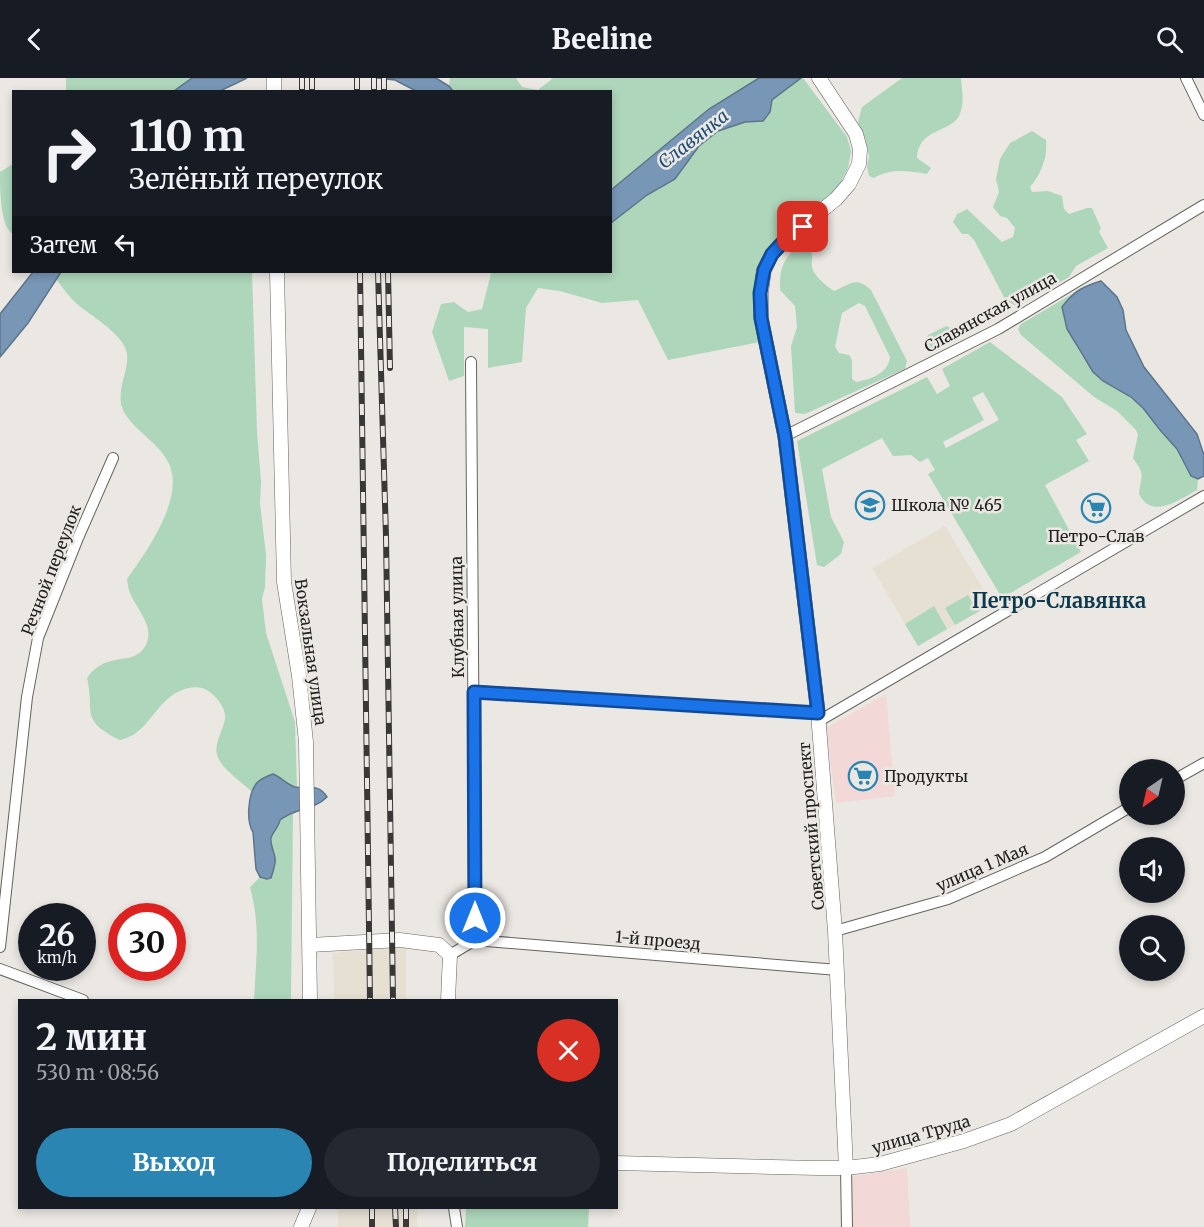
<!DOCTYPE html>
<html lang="ru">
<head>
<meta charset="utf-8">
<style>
	body { margin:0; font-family:Merriweather,serif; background:#242831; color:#f1f3f6; height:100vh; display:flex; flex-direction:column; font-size:22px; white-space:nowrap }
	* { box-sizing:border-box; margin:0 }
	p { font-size:20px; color:#9ea1a6 }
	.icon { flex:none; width:33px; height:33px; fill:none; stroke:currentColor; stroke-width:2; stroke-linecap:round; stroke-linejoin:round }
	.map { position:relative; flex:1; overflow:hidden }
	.drawer { position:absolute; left:18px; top:921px; width:600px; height:210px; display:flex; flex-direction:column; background:#171b24; border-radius:0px; box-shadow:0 3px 9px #0003 }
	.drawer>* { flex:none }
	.guide { position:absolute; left:12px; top:12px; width:600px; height:183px; border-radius:0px; box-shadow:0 3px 9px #0003; background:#171b24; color:#f1f3f6; overflow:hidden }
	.needle { width:39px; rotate:214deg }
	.tools { position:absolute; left:1119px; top:681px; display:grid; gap:12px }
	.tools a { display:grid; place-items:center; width:66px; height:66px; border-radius:50%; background:#171b24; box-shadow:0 3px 9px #0003; font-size:30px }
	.speed { position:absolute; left:18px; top:825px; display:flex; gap:12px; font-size:30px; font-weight:700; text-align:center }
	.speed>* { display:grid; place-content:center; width:78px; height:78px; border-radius:50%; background:#171b24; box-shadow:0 3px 9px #0003; line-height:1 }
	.speed small { font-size:15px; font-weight:400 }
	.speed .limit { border:9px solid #d22; background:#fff; color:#111 }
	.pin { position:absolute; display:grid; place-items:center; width:51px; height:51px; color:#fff; margin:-26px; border-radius:12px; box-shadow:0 3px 9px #0006 }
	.me { position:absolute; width:66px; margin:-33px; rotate:0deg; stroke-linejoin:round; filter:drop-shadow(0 0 4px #0008) }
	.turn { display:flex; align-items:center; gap:21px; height:126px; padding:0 18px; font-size:27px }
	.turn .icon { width:78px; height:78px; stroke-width:2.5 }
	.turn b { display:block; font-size:42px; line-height:51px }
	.then { display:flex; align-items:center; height:57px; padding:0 18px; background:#0003; gap:12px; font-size:22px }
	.round { display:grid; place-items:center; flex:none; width:63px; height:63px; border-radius:32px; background:#242831 }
	.summary { display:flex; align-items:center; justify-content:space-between; height:102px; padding:0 18px }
	h1 { font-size:36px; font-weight:800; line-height:45px }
	.button { display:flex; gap:12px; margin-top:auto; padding:12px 18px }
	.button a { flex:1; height:69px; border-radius:36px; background:#2a85b2; color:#fff; font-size:24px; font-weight:800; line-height:69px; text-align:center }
	.button a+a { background:#242831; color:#f1f3f6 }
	header { display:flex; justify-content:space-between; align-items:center; height:78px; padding:0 18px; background:#171b24; font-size:27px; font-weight:800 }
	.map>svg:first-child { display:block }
	.commercial { fill:#f2d8d7 }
	.built { fill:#e6e0d3 }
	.green { fill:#aed6bb; fill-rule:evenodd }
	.water { fill:#7897b7; stroke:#5e7489; stroke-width:1.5 }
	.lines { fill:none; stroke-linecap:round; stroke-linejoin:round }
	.minor-casing { stroke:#66645f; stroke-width:12 }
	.tertiary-casing { stroke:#66645f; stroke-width:15 }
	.minor { stroke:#fff; stroke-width:10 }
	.tertiary { stroke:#fff; stroke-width:14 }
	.rail-casing { stroke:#3a3836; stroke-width:6 }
	.rail { stroke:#ebe8e3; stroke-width:4; stroke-dasharray:11; stroke-linecap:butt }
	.route-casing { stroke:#114b97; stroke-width:15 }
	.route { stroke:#1a73e8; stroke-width:10 }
	.labels { text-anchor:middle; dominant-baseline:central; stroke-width:5; stroke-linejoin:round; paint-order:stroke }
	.street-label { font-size:16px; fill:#22211f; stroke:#ebe8e3 }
	.poi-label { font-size:16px; fill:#22211f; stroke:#ebe8e3; text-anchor:start }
	.water-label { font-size:18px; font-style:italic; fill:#1d4c78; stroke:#ebe8e3 }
	.quarter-label { font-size:20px; font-weight:bold; fill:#0c384e; stroke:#ebe8e3 }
</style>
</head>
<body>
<header><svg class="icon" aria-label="back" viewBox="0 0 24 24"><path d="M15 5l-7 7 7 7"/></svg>Beeline<svg class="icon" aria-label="search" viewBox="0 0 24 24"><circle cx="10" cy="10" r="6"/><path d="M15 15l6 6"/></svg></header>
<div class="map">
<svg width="1204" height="1149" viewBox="0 0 1204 1149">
	<rect width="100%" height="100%" fill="#ebe8e3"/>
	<g class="commercial">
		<polygon points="886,616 895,718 836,725 826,650"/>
		<polygon points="907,1090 910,1149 851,1149 848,1099"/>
	</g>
	<g class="built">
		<polygon points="945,448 992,526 918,568 872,490"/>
		<polygon points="406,868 406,922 334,922 333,875"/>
		<rect x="338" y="1130" width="79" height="19"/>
	</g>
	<g class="green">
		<polygon points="66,0 192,0 174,14 66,13"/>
		<polygon points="450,0 516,0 522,9 538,12 553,0 759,0 709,31 611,112 610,14 453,14 449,8"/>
		<polygon points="801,0 803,0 847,59 851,73 848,90 834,118 774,164 765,175 759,191 754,233 760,264 668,282 638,222 602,225 560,213 538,210 526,230 522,284 488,290 488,251 464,249 464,298 449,303 432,254 441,226 454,224 468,234 482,231 491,195 495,194 610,194 611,145 647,117 675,101 699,68 718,53 745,44 763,43 770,34 772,22"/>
		<path d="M 902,0 L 961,0 C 962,13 965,26 959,38 C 950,55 918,50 917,80 L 931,90 L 927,96 C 907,93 892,90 874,100 L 869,98 L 867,89 L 869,78 L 865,60 L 858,44 L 862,29 Z"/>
		<path d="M 1032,53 L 1046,62 C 1048,78 1041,97 1030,109 L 1032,114 L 1048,113 L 1062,118 L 1064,131 L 1069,136 L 1087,130 L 1092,130 L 1101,150 L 1099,154 L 1108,170 L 1076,188 L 1069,199 L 1017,229 L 1005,221 L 974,162 L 968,156 L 962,156 L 953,144 L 957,136 L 967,131 L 1002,164 L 1013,159 L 1015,150 L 1007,140 L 1000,138 L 993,129 L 999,114 L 996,101 L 1000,81 L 1010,65 Z"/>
		<path d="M 13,86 L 13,156 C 0,149 0,112 0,94 Z"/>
		<path d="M 800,165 L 806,165 C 817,181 809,180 813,192 C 817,201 827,208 834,213 C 851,206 856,198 871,212 L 907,283 L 905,291 L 805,336 L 795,335 L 791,268 L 797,249 L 795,228 L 780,212 C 779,189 784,181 800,165 ZM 859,225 L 865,228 L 890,279 C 888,296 871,301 856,304 L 852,301 L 852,282 L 849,277 L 839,275 L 835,269 L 842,235 Z"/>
		<path d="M 61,194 L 252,194 L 257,353 L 261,404 L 260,425 L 266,477 L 265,509 L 262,521 L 266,555 L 295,644 L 297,710 L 283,703 L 278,698 L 269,697 L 256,707 L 252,714 C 242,704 221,691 217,677 C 214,665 223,653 225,641 C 227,630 213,613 202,610 C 195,608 186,610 180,613 C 159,622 151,646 133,657 C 129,659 124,661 120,662 C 79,642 95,634 87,600 C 107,571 134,590 146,567 C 155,548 137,532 130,515 C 128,511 128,506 127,501 C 147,473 188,416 167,382 C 157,364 135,353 124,334 C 113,314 132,290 126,272 C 121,255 90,237 77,226 C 69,219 62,209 56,201 Z"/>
		<path d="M 1072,216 L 1062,229 C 1067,252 1077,273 1091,291 C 1104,309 1128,314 1143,330 C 1149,336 1153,345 1159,352 C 1164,358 1170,362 1175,368 C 1183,380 1185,395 1198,401 L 1197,412 C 1179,422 1152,442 1139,416 C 1141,395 1146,399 1133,380 L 1138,357 L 1136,352 L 1117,333 L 1094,319 L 1021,257 L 1018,251 L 1021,246 Z"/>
		<polygon points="946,248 951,250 955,257 953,262 935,272 929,269 926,262 928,257"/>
		<path d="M 990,264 L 1062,319 L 1087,356 L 1076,362 L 1089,383 L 1045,407 L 1081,474 L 1002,520 L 928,396 L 935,392 L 928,380 L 920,384 L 911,377 L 893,378 L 882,360 L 822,391 L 831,439 L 844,464 L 841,476 L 824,489 L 817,487 L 797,363 L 927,299 L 937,316 L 950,308 L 942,291 ZM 983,314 L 999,342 L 946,370 L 943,364 L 984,342 L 972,320 Z"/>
		<polygon points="968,517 974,527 988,520 992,526 955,547 945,530"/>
		<polygon points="934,528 947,551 918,568 905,546"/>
		<path d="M 293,733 L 291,922 L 254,922 C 256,881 261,850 250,809 L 260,799 L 262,801 L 271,799 L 275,779 L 272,770 L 272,759 L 280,742 Z"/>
		<polygon points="466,1130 589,1130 588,1149 465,1149"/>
	</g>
	<g class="water">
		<polygon points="192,0 247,0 220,13 174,13"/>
		<polygon points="377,0 436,0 449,8 453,13 416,13 395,2"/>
		<polygon points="759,0 801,0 772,22 770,34 763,43 745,44 718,53 699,68 675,101 647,117 611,145 611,112 709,31"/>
		<polygon points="33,194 61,194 28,245 0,279 0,236"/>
		<path d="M 1101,203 L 1117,219 L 1123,232 L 1126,252 L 1144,289 L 1197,356 L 1204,377 L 1204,398 L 1198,401 L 1191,398 L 1177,371 L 1160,352 L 1143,330 L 1131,319 L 1103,303 L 1093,294 L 1067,251 L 1062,229 C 1074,213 1082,209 1101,203 Z"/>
		<path d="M 273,696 C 281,699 286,706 295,709 C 307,712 318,704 327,719 C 313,733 296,729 280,742 C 279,749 273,753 271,760 C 270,767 274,773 275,780 C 276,786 273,793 271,800 L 267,801 L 260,799 L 256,791 L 253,754 C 246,743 248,717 256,706 C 260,701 267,698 273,696 Z"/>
	</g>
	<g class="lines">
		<g class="minor-casing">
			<g id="minor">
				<polyline points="1186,0 1204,37"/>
				<polyline points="471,284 475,862"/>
				<polyline points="785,358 998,251 1204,127"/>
				<polyline points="474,613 818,635"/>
				<polyline points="819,643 1204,418"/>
				<polyline points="1174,702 1204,685"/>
				<polyline points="835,853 948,821 1045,779 1130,729"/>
				<polyline points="475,862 838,892"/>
				<polyline points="0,869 27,619 38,560 78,460 113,380"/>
				<polyline points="450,877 475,862"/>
				<polyline points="0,891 83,922"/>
				<polyline points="846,1090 847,1149"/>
				<polyline points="454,1130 457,1149"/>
			</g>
		</g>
		<g class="tertiary-casing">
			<g id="tertiary">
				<polyline points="274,0 274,14"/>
				<polyline points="819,0 856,56 860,71 859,86 849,106 836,121 784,163 772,176 764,192 761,215 761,240 785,358 818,635 835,853 846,1090"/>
				<polyline points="277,194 284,504 299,598 306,664 310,922"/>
				<polyline points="310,867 400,862 439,867 450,877 448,922"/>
				<polyline points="616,1085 817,1090 846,1090 880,1086 964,1063 1011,1046 1204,938"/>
				<polyline points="301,1149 309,1130"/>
			</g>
		</g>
		<use href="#minor" class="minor"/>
		<use href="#tertiary" class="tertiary"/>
		<g class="rail-casing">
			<g id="rail">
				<polyline points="302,0 302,14"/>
				<polyline points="312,0 312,14"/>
				<polyline points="357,0 357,14"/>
				<polyline points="374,0 374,14"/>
				<polyline points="384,0 384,14"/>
				<polyline points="360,194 370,922"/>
				<polyline points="378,194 386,458 393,922"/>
				<polyline points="388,194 390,290"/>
				<polyline points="372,1130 372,1149"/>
				<polyline points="395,1130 396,1149"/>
				<polyline points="406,1130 406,1149"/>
			</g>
		</g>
		<use href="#rail" class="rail"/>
	</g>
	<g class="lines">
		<g class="route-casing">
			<polyline id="route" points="475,840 474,614 818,635 785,358 761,240 760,215 764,192 772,176 784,163 803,149"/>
		</g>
		<use href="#route" class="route"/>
	</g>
	<defs>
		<g id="school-ring" transform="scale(1.5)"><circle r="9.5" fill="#ebe8e3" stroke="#2a85b2" stroke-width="1.5"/><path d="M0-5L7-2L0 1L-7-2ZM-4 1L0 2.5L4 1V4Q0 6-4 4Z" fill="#2a85b2"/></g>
		<g id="supermarket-ring" transform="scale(1.5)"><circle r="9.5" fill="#ebe8e3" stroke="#2a85b2" stroke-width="1.5"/><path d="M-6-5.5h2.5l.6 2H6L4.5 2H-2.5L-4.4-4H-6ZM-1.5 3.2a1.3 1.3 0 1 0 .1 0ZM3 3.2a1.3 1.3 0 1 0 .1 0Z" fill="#2a85b2"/></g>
	</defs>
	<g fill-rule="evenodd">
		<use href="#school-ring" x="870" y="427"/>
		<use href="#supermarket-ring" x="1096" y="430"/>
		<use href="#supermarket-ring" x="863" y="698"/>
	</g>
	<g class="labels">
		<g class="street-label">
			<text transform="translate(990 234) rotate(-29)">Славянская улица</text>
			<text transform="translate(51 492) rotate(-69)">Речной переулок</text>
			<text transform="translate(457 539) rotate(-91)">Клубная улица</text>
			<text transform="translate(311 574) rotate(82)">Вокзальная улица</text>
			<text transform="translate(811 748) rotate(-95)">Советский проспект</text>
			<text transform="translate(982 789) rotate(-23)">улица 1 Мая</text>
			<text transform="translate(658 862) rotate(5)">1-й проезд</text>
			<text transform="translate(921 1056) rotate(-16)">улица Труда</text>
		</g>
		<g class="poi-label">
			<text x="891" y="427">Школа № 465</text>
			<text x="1096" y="458" text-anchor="middle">Петро-Слав</text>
			<text x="884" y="698">Продукты</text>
		</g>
		<g class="water-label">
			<text transform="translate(693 61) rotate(-38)">Славянка</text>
		</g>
		<g class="quarter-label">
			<text x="1059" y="522">Петро-Славянка</text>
		</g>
	</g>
</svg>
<div class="tools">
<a><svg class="needle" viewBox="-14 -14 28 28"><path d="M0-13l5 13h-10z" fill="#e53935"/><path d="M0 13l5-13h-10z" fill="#9ea1a6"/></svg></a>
<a><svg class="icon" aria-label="sound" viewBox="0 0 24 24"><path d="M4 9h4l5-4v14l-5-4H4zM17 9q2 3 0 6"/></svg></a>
<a><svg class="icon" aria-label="search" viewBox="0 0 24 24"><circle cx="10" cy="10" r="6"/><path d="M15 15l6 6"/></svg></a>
</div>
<div class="speed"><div>26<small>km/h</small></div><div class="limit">30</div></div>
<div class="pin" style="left:803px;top:149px;background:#d93025"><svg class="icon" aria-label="arrive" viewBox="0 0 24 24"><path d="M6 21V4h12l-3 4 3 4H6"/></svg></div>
<svg class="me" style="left:475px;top:840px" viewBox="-20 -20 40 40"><circle r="17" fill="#1a73e8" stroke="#fff" stroke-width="3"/><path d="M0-11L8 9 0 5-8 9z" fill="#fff"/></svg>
<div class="guide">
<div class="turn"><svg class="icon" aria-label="right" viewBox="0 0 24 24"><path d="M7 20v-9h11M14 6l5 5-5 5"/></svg><div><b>110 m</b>Зелёный переулок</div></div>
<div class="then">Затем<svg class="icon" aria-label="left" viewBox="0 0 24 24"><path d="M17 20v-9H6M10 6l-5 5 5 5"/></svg></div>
</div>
<section class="drawer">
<div class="summary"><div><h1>2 мин</h1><p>530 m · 08:56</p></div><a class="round" style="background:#d93025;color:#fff"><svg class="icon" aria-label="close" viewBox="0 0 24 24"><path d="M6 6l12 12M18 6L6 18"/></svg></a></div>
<div class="button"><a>Выход</a><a>Поделиться</a></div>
</section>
</div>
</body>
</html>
